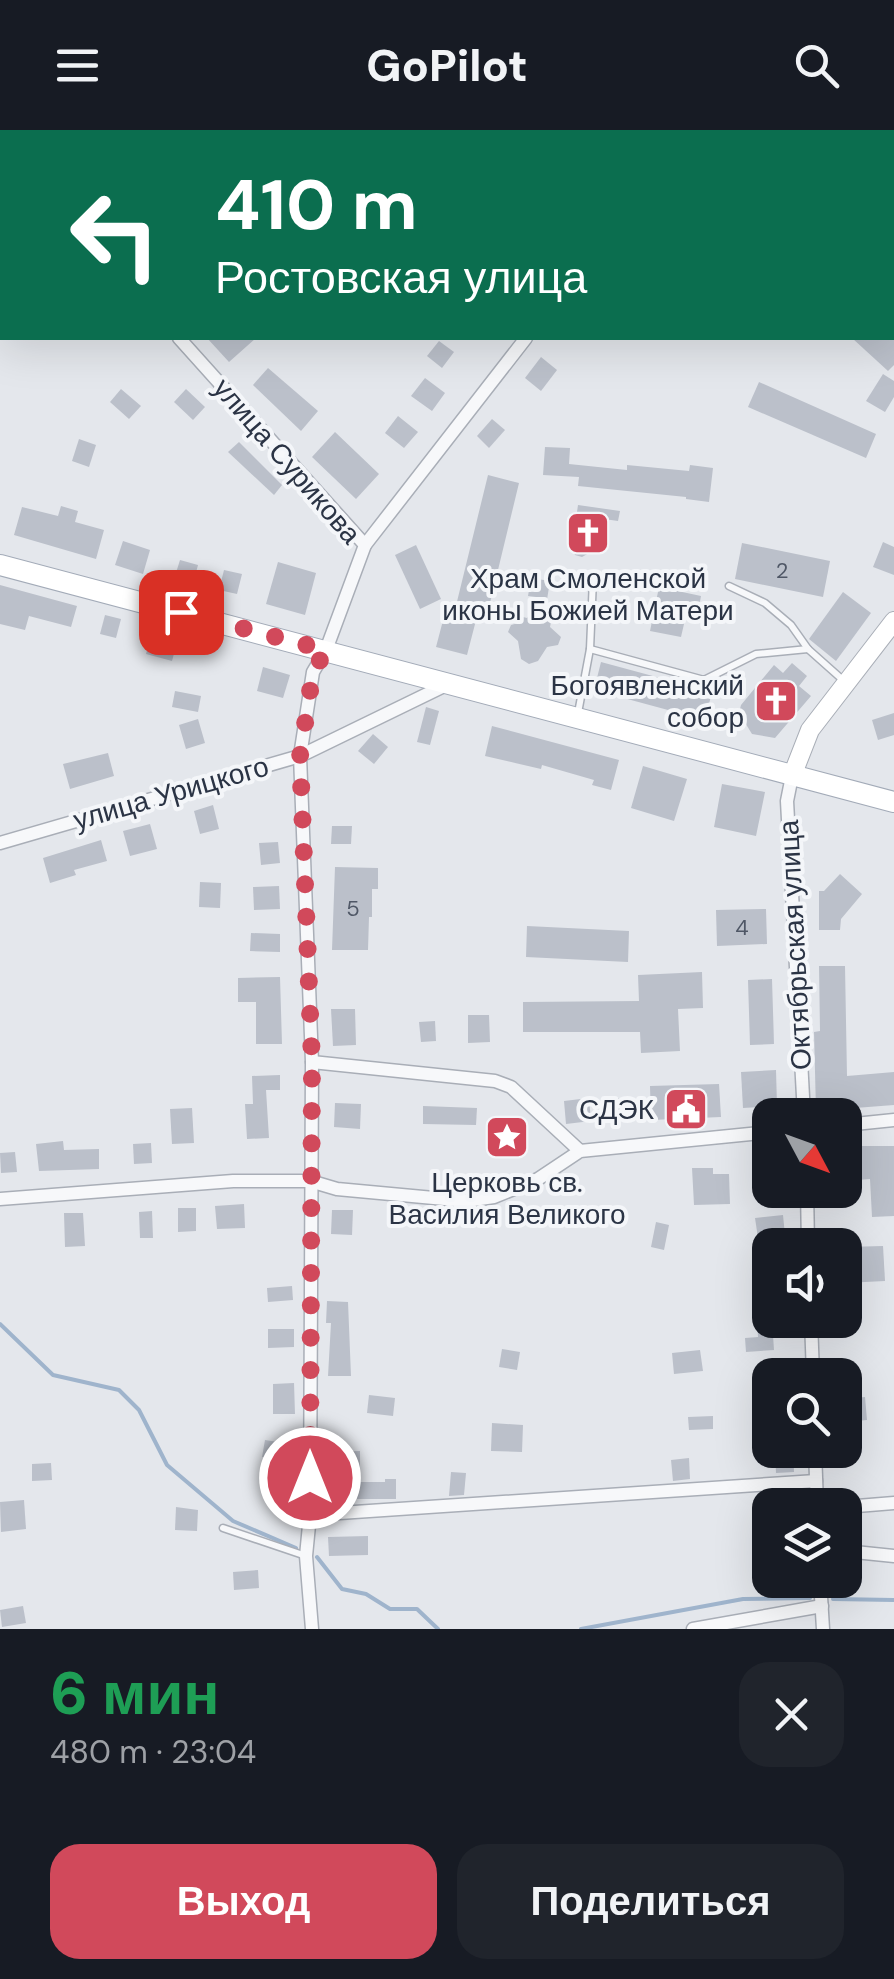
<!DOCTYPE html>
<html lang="ru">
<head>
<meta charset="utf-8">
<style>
	body { margin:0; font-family:"DM Sans",sans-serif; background:#20242c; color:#f1f3f6; height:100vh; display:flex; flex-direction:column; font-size:38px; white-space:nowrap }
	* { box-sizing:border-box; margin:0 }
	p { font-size:32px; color:#9ea1a6 }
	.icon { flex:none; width:55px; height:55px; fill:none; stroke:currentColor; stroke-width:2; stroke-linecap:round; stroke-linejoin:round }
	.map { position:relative; height:1499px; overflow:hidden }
	.details { display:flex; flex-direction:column; background:#171b24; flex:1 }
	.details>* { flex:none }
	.banner { position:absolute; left:0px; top:0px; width:895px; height:210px; box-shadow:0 10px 40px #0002; background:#0b6e4f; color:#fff; overflow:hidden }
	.needle { width:65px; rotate:131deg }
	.tools { position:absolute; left:752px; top:968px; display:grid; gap:20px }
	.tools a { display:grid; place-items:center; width:110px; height:110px; border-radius:20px; background:#171b24; box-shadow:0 10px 40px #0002; font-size:50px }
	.pin { position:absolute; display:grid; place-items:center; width:85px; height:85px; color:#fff; margin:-42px; border-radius:20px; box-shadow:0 5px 15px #0006 }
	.me { position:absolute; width:110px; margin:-55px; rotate:0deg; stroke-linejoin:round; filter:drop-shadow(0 0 8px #0008) }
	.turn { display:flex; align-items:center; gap:35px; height:210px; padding:0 50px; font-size:45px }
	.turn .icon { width:130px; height:130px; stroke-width:2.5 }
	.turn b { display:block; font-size:70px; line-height:85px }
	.round { display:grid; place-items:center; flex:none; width:105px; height:105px; border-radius:30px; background:#20242c }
	.overview { display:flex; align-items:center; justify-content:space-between; height:170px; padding:0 50px }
	h1 { font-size:60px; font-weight:800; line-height:75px; color:#1e9e55 }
	.cta { display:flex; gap:20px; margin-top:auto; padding:20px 50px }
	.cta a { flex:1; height:115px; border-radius:30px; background:#d1495b; color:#fff; font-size:40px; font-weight:800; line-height:115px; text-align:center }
	.cta a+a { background:#20242c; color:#f1f3f6 }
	header { display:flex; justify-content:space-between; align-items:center; height:130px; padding:0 50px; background:#171b24; font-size:45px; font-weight:800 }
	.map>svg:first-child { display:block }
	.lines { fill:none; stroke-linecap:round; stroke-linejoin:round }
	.stream { stroke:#9fb4cc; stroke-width:4 }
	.building { fill:#bbc0ca }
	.service-casing { stroke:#a9aeb7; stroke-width:9 }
	.minor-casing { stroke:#a9aeb7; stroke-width:15 }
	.secondary-casing { stroke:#a9aeb7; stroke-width:20 }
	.primary-casing { stroke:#a3abb8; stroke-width:22 }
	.service { stroke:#f7f8fa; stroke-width:6 }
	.minor { stroke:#f7f8fa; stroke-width:12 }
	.secondary { stroke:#fff; stroke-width:18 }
	.primary { stroke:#fff; stroke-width:20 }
	.route { stroke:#d1495b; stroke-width:18; stroke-dasharray:0 32.4 }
	.labels { text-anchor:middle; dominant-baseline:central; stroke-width:8; stroke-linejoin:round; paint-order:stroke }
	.number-label { font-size:22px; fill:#4f5766 }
	.street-label { font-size:28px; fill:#2b3445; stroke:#f4f6f9 }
	.poi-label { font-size:28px; fill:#2b3445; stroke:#f4f6f9 }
</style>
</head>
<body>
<header><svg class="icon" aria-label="menu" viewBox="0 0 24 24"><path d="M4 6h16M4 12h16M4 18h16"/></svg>GoPilot<svg class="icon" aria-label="search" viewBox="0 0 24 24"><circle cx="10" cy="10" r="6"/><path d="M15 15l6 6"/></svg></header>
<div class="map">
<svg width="894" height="1499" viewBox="0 0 894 1499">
	<rect width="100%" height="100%" fill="#e4e7ec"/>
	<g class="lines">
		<g class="stream">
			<polyline points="0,1194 53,1245 119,1260 139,1280 167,1335 233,1391 296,1418"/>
			<polyline points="317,1427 342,1459 366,1464 390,1479 417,1479 438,1499"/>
			<polyline points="833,1469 894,1470"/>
			<polyline points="581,1499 743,1469 810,1468"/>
		</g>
	</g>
	<g class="building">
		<polygon points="207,208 256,208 229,232"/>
		<polygon points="852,208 894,208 894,235 888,241"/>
		<polygon points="439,211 454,222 442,238 427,226"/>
		<polygon points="541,227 557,240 541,261 525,248"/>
		<polygon points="268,238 318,281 301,301 253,255"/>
		<polygon points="883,244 894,251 894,267 885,282 866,271"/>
		<polygon points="425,248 445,263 432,281 411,266"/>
		<polygon points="759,252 876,304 866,328 748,277"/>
		<polygon points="121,259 141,276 129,289 110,272"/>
		<polygon points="186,259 205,277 193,290 174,272"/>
		<polygon points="398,286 418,302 404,318 385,303"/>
		<polygon points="492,289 505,300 489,318 477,306"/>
		<polygon points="335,302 379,344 356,369 312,327"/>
		<polygon points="79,309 96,315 89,337 72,331"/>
		<polygon points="239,312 282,355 274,365 228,322"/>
		<polygon points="545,317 570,318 569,334 627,340 627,335 689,341 690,335 713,338 709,372 686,369 686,367 578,356 579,347 543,345"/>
		<polygon points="488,345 519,353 490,473 481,471 467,525 436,517 446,479 452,492"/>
		<polygon points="578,375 620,381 618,391 604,389 600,416 592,415 589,423 582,427 575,425 572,417"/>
		<polygon points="61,376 78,381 75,392 104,400 96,429 14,405 22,377 58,386"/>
		<polygon points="123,411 150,420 143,444 115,435"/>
		<polygon points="883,412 894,417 894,445 873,437"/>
		<polygon points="742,413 830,431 823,467 735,449"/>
		<polygon points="416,415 441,469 420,479 395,425"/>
		<polygon points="180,430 198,435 193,454 174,449"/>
		<polygon points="278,432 316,443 305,485 266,474"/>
		<polygon points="224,440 242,444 237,464 219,460"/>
		<polygon points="531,448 550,451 545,482 547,491 551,492 550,497 561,507 558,515 547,517 538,531 529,534 521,529 518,511 508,502 511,495 522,492 523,487 527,488 544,468 528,466"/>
		<polygon points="0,455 77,476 71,497 29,486 25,500 0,494"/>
		<polygon points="659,457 701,466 698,483 687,481 681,507 650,501"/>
		<polygon points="843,462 871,483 836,531 809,509"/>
		<polygon points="105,485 121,489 116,508 100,504"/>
		<polygon points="153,498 179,505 172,531 146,524"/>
		<polygon points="601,532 712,562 705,590 594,560"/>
		<polygon points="792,533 807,546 799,556 811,566 775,608 752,604 739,583 741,575 774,535 783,543"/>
		<polygon points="263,537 290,545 283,568 257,561"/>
		<polygon points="175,561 201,566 198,582 172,577"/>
		<polygon points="426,577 439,581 430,615 417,612"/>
		<polygon points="894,583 894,605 878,610 872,590"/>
		<polygon points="198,589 205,613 186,619 179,595"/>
		<polygon points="492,596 619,630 611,660 592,655 594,650 542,635 541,639 485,626"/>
		<polygon points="373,604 388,617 374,634 358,621"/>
		<polygon points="108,623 114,646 70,659 63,634"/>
		<polygon points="643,636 687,649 674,691 631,678"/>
		<polygon points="722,654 765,662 756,706 714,697"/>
		<polygon points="213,675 219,699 200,704 194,681"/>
		<polygon points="150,694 157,719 130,726 123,701"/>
		<polygon points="332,696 352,696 351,714 331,714"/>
		<polygon points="101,710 107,731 74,740 76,745 50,753 43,728"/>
		<polygon points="278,712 280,733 261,735 259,713"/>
		<polygon points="335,737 378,738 378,759 372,759 372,787 369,787 368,820 332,820"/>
		<polygon points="840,744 862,764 841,789 840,800 819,800 819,761 824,761"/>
		<polygon points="200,752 221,753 220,778 199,777"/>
		<polygon points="279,756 280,779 254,780 253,757"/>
		<polygon points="766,779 767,814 717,816 716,780"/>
		<polygon points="527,796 629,801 628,832 526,827"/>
		<polygon points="251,803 280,804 280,822 250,821"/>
		<polygon points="819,836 845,836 847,946 894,942 894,975 816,981 814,902 820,901"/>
		<polygon points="702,842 703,878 678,879 680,921 641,923 640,902 523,902 523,872 639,871 638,845"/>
		<polygon points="280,847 282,914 256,914 256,872 238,872 238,848"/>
		<polygon points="772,849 774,914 750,915 748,850"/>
		<polygon points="331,879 355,879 356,915 333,916"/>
		<polygon points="468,885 489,885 490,912 468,913"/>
		<polygon points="435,891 436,911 421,912 419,892"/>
		<polygon points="776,940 777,976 743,978 741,942"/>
		<polygon points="280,945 280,960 266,960 269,1008 247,1009 245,974 253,974 252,946"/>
		<polygon points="719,954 721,987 651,990 650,956"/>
		<polygon points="628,967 629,988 613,989 611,969"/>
		<polygon points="589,968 591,991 566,994 564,971"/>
		<polygon points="335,973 361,974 360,999 334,997"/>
		<polygon points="423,976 477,978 476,995 423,994"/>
		<polygon points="192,978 194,1013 172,1014 170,979"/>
		<polygon points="63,1011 64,1020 99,1019 99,1039 39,1041 36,1014"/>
		<polygon points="151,1013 152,1033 134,1034 133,1014"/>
		<polygon points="856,1016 894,1016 894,1086 872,1087 870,1049 845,1051 845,1017"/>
		<polygon points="15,1022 17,1042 1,1043 0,1023"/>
		<polygon points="692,1038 713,1038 713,1044 729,1044 730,1074 694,1075"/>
		<polygon points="244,1074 245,1098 217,1099 215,1076"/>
		<polygon points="178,1078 196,1078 196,1101 178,1102"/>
		<polygon points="332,1080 353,1080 352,1105 331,1104"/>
		<polygon points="152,1081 153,1108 140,1108 139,1082"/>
		<polygon points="64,1083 83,1083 85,1116 65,1117"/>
		<polygon points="783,1085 785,1105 770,1107 770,1135 762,1135 755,1088"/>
		<polygon points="656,1092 669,1095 664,1120 651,1117"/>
		<polygon points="883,1116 885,1151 845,1153 845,1117"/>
		<polygon points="292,1156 293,1170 268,1172 267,1158"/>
		<polygon points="770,1168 770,1206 773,1205 774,1220 746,1222 745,1208 758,1207 756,1169"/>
		<polygon points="327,1171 348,1172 351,1246 328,1246 331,1193 326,1193"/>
		<polygon points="268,1199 294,1199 294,1217 268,1218"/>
		<polygon points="502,1219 520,1222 517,1240 499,1237"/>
		<polygon points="700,1220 703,1241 674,1244 672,1223"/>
		<polygon points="294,1253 295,1284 273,1284 273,1254"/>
		<polygon points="369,1265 395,1268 393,1286 367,1283"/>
		<polygon points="865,1267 867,1290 845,1292 845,1269"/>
		<polygon points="713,1286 713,1299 689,1300 688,1287"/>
		<polygon points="492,1293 523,1295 522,1322 491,1321"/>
		<polygon points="265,1310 278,1312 278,1316 286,1317 282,1345 291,1345 289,1374 266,1372 269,1328 262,1327"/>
		<polygon points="775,1320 793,1320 794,1342 776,1343"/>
		<polygon points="360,1321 360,1343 328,1344 327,1322"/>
		<polygon points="689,1328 690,1349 673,1351 671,1330"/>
		<polygon points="51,1333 52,1350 32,1351 32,1334"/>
		<polygon points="451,1342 466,1343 464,1365 449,1366"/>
		<polygon points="385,1349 396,1349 396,1369 357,1369 357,1352 385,1352"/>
		<polygon points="24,1370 26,1399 1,1402 0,1372"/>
		<polygon points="176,1377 198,1380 197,1401 175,1400"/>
		<polygon points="368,1406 368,1425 329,1426 328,1407"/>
		<polygon points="258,1440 259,1458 234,1460 233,1442"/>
		<polygon points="23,1476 26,1493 2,1497 0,1480"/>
	</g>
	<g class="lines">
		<g class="service-casing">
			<g id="service">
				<polyline points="420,0 424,0"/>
				<polyline points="729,456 765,473 791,495 808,519 844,551"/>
				<polyline points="590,519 704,550 756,524 808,519"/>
				<polyline points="578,583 590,519 593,449"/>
				<polyline points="223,1398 306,1426"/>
			</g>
		</g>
		<g class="minor-casing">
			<g id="minor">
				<polyline points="731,0 733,2"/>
				<polyline points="684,2 686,0"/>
				<polyline points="0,8 2,11"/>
				<polyline points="892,162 894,163"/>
				<polyline points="179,208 365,415 326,520 313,542 300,626 312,932 310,1385 306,1426 312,1499"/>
				<polyline points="365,415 526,208"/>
				<polyline points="792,646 787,671 804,985"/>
				<polyline points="0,713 300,626 448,554"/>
				<polyline points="312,932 495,951 511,957 580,1021"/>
				<polyline points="845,995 894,990"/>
				<polyline points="807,1060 808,1115"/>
				<polyline points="0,1069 233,1051 310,1051 337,1059 466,1071 494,1067 538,1049 580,1021 770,1002"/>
				<polyline points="811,1190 813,1245"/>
				<polyline points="815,1320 817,1375"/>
				<polyline points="845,1377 894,1373"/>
				<polyline points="310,1385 816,1351"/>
				<polyline points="845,1421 894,1426"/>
				<polyline points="820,1450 823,1499"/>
				<polyline points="693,1499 822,1476"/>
			</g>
		</g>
		<g class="secondary-casing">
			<polyline id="secondary" points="792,646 810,600 894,491"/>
		</g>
		<g class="primary-casing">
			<polyline id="primary" points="0,435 894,672"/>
		</g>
		<use href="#service" class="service"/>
		<use href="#minor" class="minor"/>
		<use href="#secondary" class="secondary"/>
		<use href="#primary" class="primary"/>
	</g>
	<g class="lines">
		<polyline class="route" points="181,482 326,520 313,542 300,626 312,932 310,1348"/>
	</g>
	<defs>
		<g id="church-square" transform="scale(2.25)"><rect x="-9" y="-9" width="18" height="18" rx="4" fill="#d1495b" stroke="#f4f6f9"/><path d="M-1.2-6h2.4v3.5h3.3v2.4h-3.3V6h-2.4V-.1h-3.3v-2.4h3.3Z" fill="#fff"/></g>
		<g id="civic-square" transform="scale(2.25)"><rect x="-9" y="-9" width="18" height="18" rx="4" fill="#d1495b" stroke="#f4f6f9"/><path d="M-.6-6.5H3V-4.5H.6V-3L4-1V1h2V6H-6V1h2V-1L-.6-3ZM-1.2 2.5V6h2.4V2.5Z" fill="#fff"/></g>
		<g id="sight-square" transform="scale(2.25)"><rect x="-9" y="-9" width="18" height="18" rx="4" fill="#d1495b" stroke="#f4f6f9"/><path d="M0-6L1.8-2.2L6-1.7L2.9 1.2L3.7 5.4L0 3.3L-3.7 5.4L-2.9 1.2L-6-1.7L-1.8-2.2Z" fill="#fff"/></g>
	</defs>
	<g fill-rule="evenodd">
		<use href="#church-square" x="588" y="403"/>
		<use href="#church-square" x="776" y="571"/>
		<use href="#civic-square" x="686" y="979"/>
		<use href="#sight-square" x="507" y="1007"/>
	</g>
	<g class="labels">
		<g class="number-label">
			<text x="782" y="440">2</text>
			<text x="353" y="778">5</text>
			<text x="742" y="797">4</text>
		</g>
		<g class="street-label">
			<text transform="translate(287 331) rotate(49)">улица Сурикова</text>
			<text transform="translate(171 663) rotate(-16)">улица Урицкого</text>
			<text transform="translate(795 815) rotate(-93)">Октябрьская улица</text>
		</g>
		<g class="poi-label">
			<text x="588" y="448">Храм Смоленской<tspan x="588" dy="32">иконы Божией Матери</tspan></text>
			<text x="744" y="555" text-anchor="end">Богоявленский<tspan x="744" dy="32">собор</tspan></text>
			<text x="654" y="979" text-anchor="end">СДЭК</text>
			<text x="507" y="1052">Церковь св.<tspan x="507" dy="32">Василия Великого</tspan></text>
		</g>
	</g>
</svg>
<div class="tools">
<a><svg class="needle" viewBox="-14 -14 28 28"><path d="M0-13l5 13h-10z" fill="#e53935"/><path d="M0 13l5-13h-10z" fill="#9ea1a6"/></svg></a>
<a><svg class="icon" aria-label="sound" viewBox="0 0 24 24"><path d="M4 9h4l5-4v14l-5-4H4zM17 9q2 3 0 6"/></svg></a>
<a><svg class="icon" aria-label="search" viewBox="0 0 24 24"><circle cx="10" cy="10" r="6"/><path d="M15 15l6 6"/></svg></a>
<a><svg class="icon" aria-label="layers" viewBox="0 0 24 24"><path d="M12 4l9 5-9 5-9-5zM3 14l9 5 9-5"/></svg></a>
</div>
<div class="pin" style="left:181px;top:482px;background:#d93025"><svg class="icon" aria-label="arrive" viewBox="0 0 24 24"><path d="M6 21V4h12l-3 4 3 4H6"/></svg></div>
<svg class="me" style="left:310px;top:1348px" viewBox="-20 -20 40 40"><circle r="17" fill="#d1495b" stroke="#fff" stroke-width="3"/><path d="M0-11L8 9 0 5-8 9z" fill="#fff"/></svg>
<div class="banner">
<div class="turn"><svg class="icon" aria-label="left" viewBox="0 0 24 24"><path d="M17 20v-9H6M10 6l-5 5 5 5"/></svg><div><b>410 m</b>Ростовская улица</div></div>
</div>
</div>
<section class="details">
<div class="overview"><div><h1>6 мин</h1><p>480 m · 23:04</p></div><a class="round"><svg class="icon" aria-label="close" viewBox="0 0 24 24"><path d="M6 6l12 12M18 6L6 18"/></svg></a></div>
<div class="cta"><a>Выход</a><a>Поделиться</a></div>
</section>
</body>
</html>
